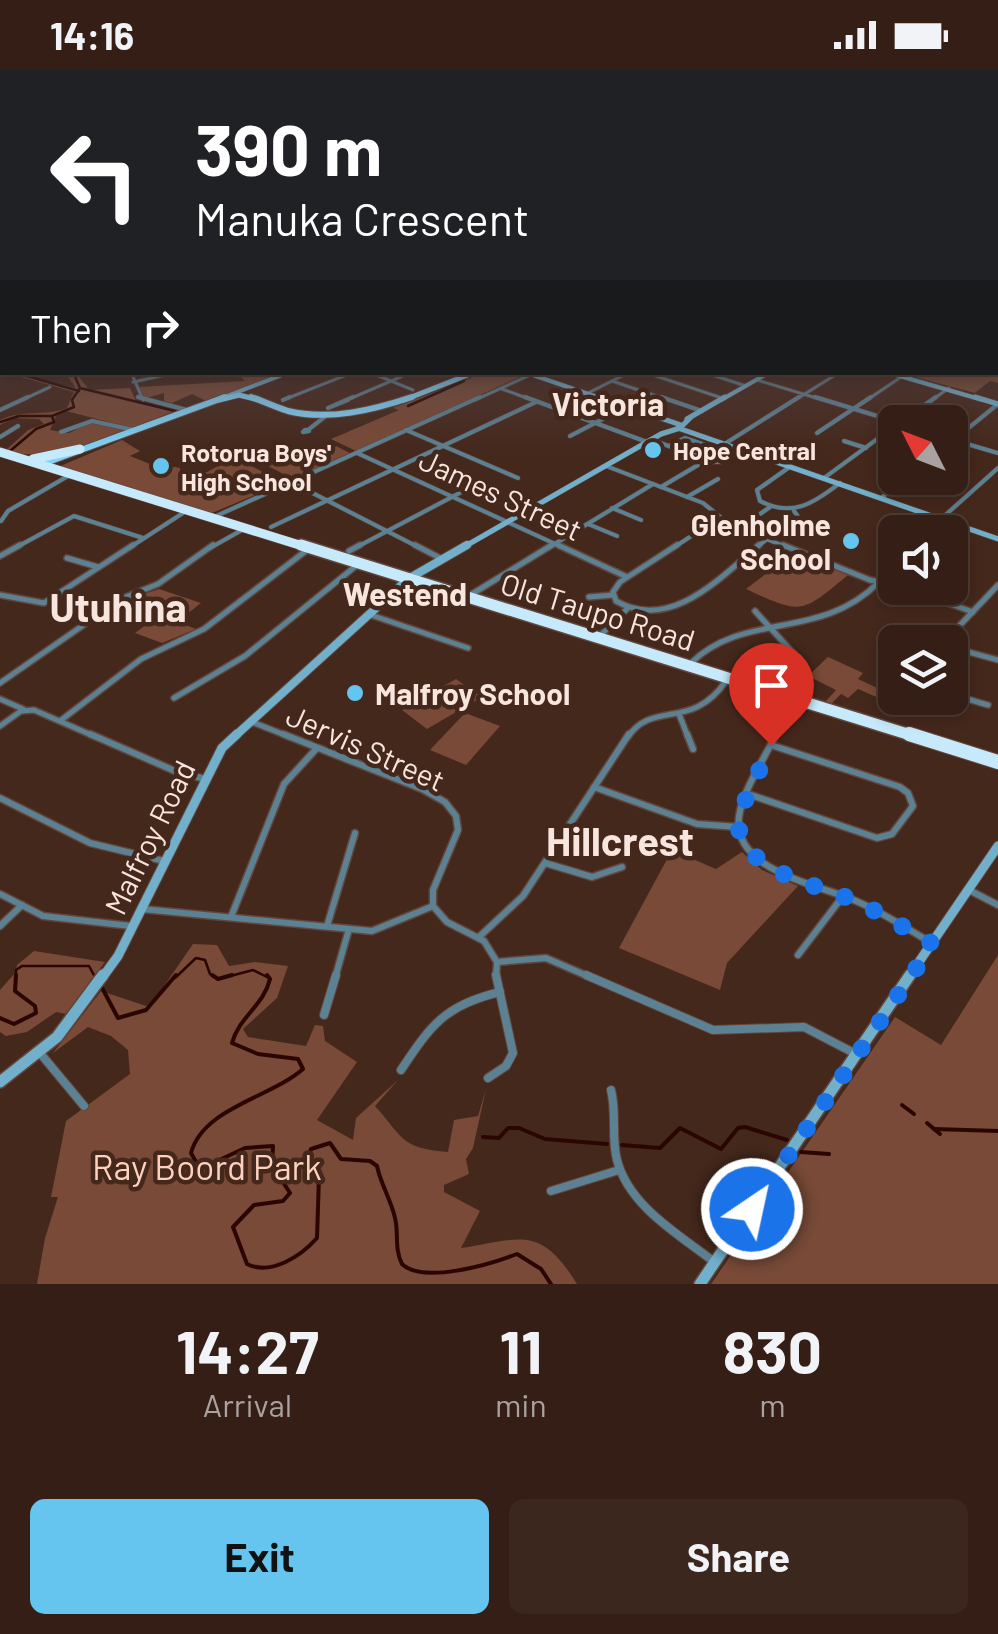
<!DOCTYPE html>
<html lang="en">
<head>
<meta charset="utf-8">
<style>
	body { margin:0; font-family:Barlow,sans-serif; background:#3c271e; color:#f1f3f6; height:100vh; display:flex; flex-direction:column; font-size:38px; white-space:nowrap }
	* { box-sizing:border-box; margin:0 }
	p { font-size:32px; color:#a9a2a0 }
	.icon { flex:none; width:55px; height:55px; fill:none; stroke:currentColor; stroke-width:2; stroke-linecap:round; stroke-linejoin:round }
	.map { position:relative; height:1214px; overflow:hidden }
	.details { display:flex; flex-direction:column; background:#341e15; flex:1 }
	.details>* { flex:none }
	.guide { position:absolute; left:0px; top:0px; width:1000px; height:305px; box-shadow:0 5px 15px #0003,0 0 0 2px #4e3c34; background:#202124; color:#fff; overflow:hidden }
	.needle { width:65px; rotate:312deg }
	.tools { position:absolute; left:878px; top:335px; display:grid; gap:20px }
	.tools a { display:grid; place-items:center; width:90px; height:90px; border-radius:15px; background:#341e15; box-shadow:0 5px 15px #0003,0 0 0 2px #4e3c34; font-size:50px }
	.pin { position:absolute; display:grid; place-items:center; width:85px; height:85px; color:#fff; margin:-102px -42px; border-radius:50% 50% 50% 0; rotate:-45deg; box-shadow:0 0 10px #0007 }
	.pin .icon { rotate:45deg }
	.me { position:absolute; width:110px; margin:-55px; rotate:34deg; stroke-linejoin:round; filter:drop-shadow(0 0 8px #0008) }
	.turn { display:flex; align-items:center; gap:35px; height:210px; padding:0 30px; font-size:45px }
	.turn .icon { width:130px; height:130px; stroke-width:2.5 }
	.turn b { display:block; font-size:70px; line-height:85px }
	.then { display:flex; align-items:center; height:95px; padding:0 30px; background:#0003; gap:20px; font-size:38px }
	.eta { display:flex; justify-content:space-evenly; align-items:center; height:170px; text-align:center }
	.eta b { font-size:60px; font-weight:700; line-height:70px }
	.cta { display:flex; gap:20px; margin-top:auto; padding:20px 30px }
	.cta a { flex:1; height:115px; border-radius:15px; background:#65c5ee; color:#111; font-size:40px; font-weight:700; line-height:115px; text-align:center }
	.cta a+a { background:#3c271e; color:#f1f3f6 }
	.status { display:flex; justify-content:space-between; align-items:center; height:70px; padding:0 50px; background:#341e15; direction:ltr }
	.status svg { height:28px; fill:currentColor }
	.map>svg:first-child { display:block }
	.green { fill:#784a37 }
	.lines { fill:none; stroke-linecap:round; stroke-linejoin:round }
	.stream-far1 { stroke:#2b0600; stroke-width:2.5 }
	.stream { stroke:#2b0600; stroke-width:4 }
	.street-far4-casing { stroke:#62463b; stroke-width:4 }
	.street-far3-casing { stroke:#62463b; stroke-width:5 }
	.street-far2-casing { stroke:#62463b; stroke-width:8 }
	.street-far1-casing { stroke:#62463b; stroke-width:9 }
	.street-casing { stroke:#62463b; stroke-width:10 }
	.secondary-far4-casing { stroke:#62463b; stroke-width:5 }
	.secondary-far3-casing { stroke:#62463b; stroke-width:6 }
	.secondary-far2-casing { stroke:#62463b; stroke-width:10 }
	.secondary-far1-casing { stroke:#62463b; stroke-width:11 }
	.secondary-casing { stroke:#62463b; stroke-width:14 }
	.primary-far1-casing { stroke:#62463b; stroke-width:6 }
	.primary-casing { stroke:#62463b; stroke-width:8 }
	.highway-far2-casing { stroke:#62463b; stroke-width:10 }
	.highway-far1-casing { stroke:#62463b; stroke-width:14 }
	.highway-casing { stroke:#62463b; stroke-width:16 }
	.street-far4 { stroke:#5c8193; stroke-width:2.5 }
	.street-far3 { stroke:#5c8193; stroke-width:4 }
	.street-far2 { stroke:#5c8193; stroke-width:5 }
	.street-far1 { stroke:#5c8193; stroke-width:6 }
	.street { stroke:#5c8193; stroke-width:8 }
	.secondary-far4 { stroke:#72afcb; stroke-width:4 }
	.secondary-far3 { stroke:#72afcb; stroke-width:5 }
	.secondary-far2 { stroke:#72afcb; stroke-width:8 }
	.secondary-far1 { stroke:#72afcb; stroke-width:9 }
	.secondary { stroke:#72afcb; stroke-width:11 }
	.primary-far1 { stroke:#82d2f7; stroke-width:5 }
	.primary { stroke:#82d2f7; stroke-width:6 }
	.highway-far2 { stroke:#c6eafb; stroke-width:9 }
	.highway-far1 { stroke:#c6eafb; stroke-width:11 }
	.highway { stroke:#c6eafb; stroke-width:14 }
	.route { stroke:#1a73e8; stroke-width:18; stroke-dasharray:0 32.4 }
	.poi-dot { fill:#65c5ee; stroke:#45281c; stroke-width:4 }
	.labels { text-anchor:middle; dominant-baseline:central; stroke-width:9; stroke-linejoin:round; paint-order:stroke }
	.far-poi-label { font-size:25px; font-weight:bold; fill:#f8e5dd; stroke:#45281c; text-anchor:start }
	.street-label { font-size:30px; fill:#f8e5dd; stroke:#45281c }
	.poi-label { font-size:30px; font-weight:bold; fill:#f8e5dd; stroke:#45281c; text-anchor:end }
	.far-district-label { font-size:32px; font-weight:bold; fill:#f8e5dd; stroke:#45281c }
	.neighbourhood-label { font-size:32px; font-weight:bold; fill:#f8e5dd; stroke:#45281c }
	.near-park-label { font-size:35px; fill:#fdd1be; stroke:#45281c }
	.district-label { font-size:40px; font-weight:bold; fill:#f8e5dd; stroke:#45281c }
</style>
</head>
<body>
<div class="status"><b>14:16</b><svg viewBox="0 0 49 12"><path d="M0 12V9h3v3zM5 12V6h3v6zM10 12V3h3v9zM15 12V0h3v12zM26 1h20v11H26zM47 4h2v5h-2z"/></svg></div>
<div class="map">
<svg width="998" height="1214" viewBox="0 0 998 1214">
	<rect width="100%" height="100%" fill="#45281c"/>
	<g class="green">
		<polygon points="998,249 998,313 990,311 975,323 900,303 998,302"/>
		<path d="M 7,303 L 76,318 L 65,303 L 76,303 L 89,320 L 130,318 L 136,331 L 177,340 L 132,358 L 66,341 L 57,344 L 50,360 L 69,363 L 94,351 L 127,360 C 85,375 49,392 5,381 L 28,360 L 44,354 L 39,349 L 13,348 L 0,355 L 0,350 C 22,339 43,347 67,338 L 74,322 Z"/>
		<polygon points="237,303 283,303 206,331 192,324 172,333 164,331 164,323 143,329 139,317 245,311"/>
		<polygon points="484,303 522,306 356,381 331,369 399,340 393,338"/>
		<polygon points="122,370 140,381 130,386 170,402 169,396 180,398 180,411 192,410 235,387 283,413 212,443 58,397"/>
		<polygon points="336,376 350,383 293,409 268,396 310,378 321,383"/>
		<path d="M 793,483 L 848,505 C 801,544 802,545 746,519 Z"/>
		<polygon points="159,519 201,533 177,552 196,559 162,573 135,563 147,554 112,540 131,528"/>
		<polygon points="828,587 863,603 858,609 888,623 881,629 858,619 848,628 841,624 831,634 825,632 836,620 808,606"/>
		<polygon points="456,609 482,627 427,659 402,640"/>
		<polygon points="465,643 500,656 466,695 430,680"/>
		<polygon points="672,780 716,799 742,782 762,800 798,816 727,893 720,920 619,878"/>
		<path d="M 193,874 L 217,875 L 229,896 L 255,892 L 288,896 L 277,928 L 243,959 L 248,967 L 306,976 L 315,955 L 323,956 L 325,971 L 357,992 L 317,1050 L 353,1070 L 356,1048 L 398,1010 L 375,1036 C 404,1068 400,1078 448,1082 L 454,1050 L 478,1046 L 486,1019 L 473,1078 L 466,1089 L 469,1104 L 444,1115 L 444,1122 L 480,1141 L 461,1178 C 520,1169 540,1154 577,1214 L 37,1214 L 45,1168 L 58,1127 L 51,1127 L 66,1051 L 130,1004 L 128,980 L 111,966 L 88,957 L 53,983 L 101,921 L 146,936 L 153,932 Z"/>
		<polygon points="34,881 105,892 66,944 56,942 27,962 6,966 0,962 0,920 16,902 17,895"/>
		<polygon points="998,885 998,1214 711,1214 895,947 941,975"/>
	</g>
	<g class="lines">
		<g class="stream-far1">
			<polyline points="13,302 79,321"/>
			<polyline points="80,318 175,341"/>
			<polyline points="408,336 464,311"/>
			<polyline points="0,352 19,346 52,346"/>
			<polyline points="10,381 36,359 54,352 52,346 74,337 72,330 80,318 73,302"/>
			<polyline points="16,908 16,900 22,896 89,896 95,907"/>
			<polyline points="175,908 196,888 205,890 210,904 216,908"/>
			<polyline points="223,908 253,900 269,908"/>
		</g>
		<g class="stream">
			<polyline points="212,905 218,909 232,905"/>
			<path d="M 267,905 L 270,909 C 264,935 239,947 232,973 L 258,984 L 298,989 L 303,999 C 270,1028 203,1038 191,1083 L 200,1099 L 245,1078 L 273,1076 L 272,1095 L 290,1123 L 283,1131 L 254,1135 L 233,1157 L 247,1194 C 271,1206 301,1186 317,1168 L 319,1106 L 308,1088 L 311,1079 L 330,1073 L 341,1089 L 370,1091 L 377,1096 C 381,1115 391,1130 395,1148 C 399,1164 394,1178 402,1194 C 422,1214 489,1195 517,1184 L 541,1199 L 551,1214"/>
			<polyline points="100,914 118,948 146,940 176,905"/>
			<polyline points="0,948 14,954 36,943 35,936 15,921 16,905"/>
			<polyline points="902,1035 914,1044"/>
			<polyline points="927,1053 940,1064"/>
			<polyline points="934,1059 998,1061"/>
			<polyline points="483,1067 499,1068 508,1058 519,1058 545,1069 607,1074"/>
			<polyline points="622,1075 660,1078 680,1058 721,1079 738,1058 745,1057 787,1070"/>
			<polyline points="801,1082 829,1084"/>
		</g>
		<g class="street-far4-casing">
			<g id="street-far4">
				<polyline points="131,302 143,330"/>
				<polyline points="369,302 413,320"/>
				<polyline points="644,302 722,328"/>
				<polyline points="703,302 746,316"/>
				<polyline points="757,310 823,330"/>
				<polyline points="612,311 668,330"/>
				<polyline points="133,312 179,302"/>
				<polyline points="502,319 532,330"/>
				<polyline points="586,324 630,302"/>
				<polyline points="22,330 50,317"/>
				<polyline points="283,330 354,302"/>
				<polyline points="347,330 412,302"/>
				<polyline points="475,330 530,305"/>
				<polyline points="795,330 840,302"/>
				<polyline points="867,330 904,305"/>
				<polyline points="932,330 949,318"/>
			</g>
		</g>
		<g class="street-far3-casing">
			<g id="street-far3">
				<polyline points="138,327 187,340"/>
				<polyline points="525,327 647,372"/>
				<polyline points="661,327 702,341"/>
				<polyline points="815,327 897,352"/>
				<polyline points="283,330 290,327"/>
				<polyline points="348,330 328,338 353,327"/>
				<polyline points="0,340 28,327"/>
				<polyline points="901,352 936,327"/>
				<polygon points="305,360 308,360 309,361 303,362"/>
				<polyline points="308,360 327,345"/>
				<polyline points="406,360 518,408"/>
				<polyline points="61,362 92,351 134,360"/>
				<polyline points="817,363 871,327"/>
				<polyline points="570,366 624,338"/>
				<polyline points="0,367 18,356"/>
				<polyline points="950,369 957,370 951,369"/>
				<polyline points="955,369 998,334"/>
				<polyline points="652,370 713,392 721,392 739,378"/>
				<polyline points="844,371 866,378"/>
				<polyline points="957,371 998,383"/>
				<polyline points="726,373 799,327"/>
				<polyline points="669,376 685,368 731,384"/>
				<polyline points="357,383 564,478"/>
				<polyline points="606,396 703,433 729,454 789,478"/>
				<path d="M 791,396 L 757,420 L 760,431 C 792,448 814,433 840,413"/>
				<polyline points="824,408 895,356"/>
				<polyline points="291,412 420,478"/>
				<polyline points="661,417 698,395"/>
				<polyline points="687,427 718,409"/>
				<polyline points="881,428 907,408"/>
				<polyline points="612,438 641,450"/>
				<polyline points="794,441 802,452"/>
				<polyline points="214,447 480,327"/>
				<polyline points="941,449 998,398"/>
				<polyline points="1,451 8,441 68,406"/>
				<polyline points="588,454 617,466"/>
				<polyline points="271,457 536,332"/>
				<polyline points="740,458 770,437"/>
				<polyline points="950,471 965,457"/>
				<polyline points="15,478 74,446 143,468"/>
				<polyline points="129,478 183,443 184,438"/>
				<polyline points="210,478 242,460"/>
				<polyline points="355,478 471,417"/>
				<polyline points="548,478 653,414"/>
				<polyline points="673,478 719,448"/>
				<polyline points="756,478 767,469"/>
			</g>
		</g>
		<g class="street-far2-casing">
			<g id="street-far2">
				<polyline points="415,475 442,489"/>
				<polyline points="558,475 627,507"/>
				<path d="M 677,475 L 620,512 L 613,522 L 616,531 C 670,562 719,509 759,475"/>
				<polyline points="783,475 870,510 895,515"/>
				<polyline points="349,481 360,475"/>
				<polyline points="0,486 20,475"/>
				<polyline points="67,488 98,497"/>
				<polyline points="905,518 973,542"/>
				<polyline points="472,524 552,475"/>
				<polyline points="0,525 44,533 133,475"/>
				<polyline points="589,527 613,525"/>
				<polyline points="755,541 794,584"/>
				<polyline points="368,544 468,578"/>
				<polyline points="601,565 627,539"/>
				<polyline points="944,572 998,515"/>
				<polyline points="950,577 998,590"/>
				<path d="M 691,593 C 744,541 820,571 878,513"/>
				<polyline points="0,613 121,529 158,514 213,475"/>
				<polyline points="950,624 988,635"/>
				<polyline points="174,628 245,586 357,495"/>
				<polyline points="0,629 23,639"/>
				<polyline points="890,631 895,625"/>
				<polyline points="679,644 688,667"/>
				<polyline points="60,651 141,589 204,559 307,480"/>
				<polyline points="252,652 290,667"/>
				<polyline points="0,656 21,641 34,640 96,667"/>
				<path d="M 628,667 C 652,630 692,661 726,611"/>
				<polyline points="775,667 793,630"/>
			</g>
		</g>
		<g class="street-far1-casing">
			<g id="street-far1">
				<polyline points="90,664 175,701 205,709"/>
				<polyline points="283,664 422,719 445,732 456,746 458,760 433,820 433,836 447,852 484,871 497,892"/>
				<polyline points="687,664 693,679"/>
				<path d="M 776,664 C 765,688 746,715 740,741 C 726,800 818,814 856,831 C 882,842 906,858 930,872"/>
				<polyline points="594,717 697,754 738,757"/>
				<polyline points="748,724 877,768 892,764 913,736 908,723 900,717 771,675"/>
				<polyline points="0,728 90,773 164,791"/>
				<polyline points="545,793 592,807 622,797"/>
				<polyline points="969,820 998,835"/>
				<polyline points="0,824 43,846 131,856"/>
				<polyline points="142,839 372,861 433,836"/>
				<polyline points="231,847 284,714 317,678"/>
				<polyline points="0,856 22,835"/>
				<polyline points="327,856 355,763"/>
				<polyline points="479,867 523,826 629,664"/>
				<polyline points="798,885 843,826"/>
				<polyline points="497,892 546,888 592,908"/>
				<polyline points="335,908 349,859"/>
				<polyline points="496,908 497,892"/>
			</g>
		</g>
		<g class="street-casing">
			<g id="street">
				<polyline points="586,905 713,960 804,957 856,984"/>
				<polyline points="324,945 336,905"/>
				<polyline points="40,983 84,1036"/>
				<path d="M 401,1000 C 431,955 445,935 500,922"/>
				<polyline points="488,1008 506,996 513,983 496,905"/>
				<path d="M 611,1020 C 617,1043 611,1068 617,1090 C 629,1136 678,1164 713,1191"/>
				<polyline points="551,1121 619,1100"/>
			</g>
		</g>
		<g class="secondary-far4-casing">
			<g id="secondary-far4">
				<polyline points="524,302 606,330"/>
				<polyline points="886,302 983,330"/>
				<polyline points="219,329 290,302"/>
				<polyline points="721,330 770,302"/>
			</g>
		</g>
		<g class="secondary-far3-casing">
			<g id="secondary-far3">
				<polyline points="599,327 681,355"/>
				<polyline points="975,327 998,334"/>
				<polyline points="219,329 223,327"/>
				<polyline points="687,349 725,327"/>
				<polyline points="678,358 998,469"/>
				<polyline points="462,478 661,364 680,358 690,348"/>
			</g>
		</g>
		<g class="secondary-far2-casing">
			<polyline id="secondary-far2" points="234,667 408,509 467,475"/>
		</g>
		<g class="secondary-far1-casing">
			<g id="secondary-far1">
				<polyline points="102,908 118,886 222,678 237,664"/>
				<polyline points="908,908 998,776"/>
			</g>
		</g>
		<g class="secondary-casing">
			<g id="secondary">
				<polyline points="0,1012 57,967 103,905"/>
				<polyline points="700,1214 910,905"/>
			</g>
		</g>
		<g class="primary-far1-casing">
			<g id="primary-far1">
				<polyline points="219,330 239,325 259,330"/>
				<polyline points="404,330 475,302"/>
			</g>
		</g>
		<g class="primary-casing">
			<g id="primary">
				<path d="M 251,327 C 263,331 275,337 288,341 C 329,351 373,340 412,327"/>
				<polyline points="40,395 225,327"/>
			</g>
		</g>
		<g class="highway-far2-casing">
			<g id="highway-far2">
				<polyline points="0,382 309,478"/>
				<polyline points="33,389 80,379"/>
			</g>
		</g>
		<g class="highway-far1-casing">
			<polyline id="highway-far1" points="301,475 917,667"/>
		</g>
		<g class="highway-casing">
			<polyline id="highway" points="909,664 998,692"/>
		</g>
		<use href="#street-far4" class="street-far4"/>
		<use href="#street-far3" class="street-far3"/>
		<use href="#street-far2" class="street-far2"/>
		<use href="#street-far1" class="street-far1"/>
		<use href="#street" class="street"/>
		<use href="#secondary-far4" class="secondary-far4"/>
		<use href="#secondary-far3" class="secondary-far3"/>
		<use href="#secondary-far2" class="secondary-far2"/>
		<use href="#secondary-far1" class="secondary-far1"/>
		<use href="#secondary" class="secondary"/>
		<use href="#primary-far1" class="primary-far1"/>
		<use href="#primary" class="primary"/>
		<use href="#highway-far2" class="highway-far2"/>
		<use href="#highway-far1" class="highway-far1"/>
		<use href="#highway" class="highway"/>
	</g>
	<linearGradient id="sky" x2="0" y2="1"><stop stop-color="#26160f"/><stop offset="0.55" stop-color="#56484b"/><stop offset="1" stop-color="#56484b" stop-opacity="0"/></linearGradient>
	<rect width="998" height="382" fill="url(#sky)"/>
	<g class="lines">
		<path class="route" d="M 752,1139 L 933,874 C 908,860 883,844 857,832 C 817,813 735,802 738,746 L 771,675"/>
	</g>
	<g class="poi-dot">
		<circle cx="653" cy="380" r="10"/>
		<circle cx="161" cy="396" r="10"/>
		<circle cx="851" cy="471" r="10"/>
		<circle cx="355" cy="623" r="10"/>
	</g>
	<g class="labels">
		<g class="far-poi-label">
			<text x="673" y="380">Hope Central</text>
			<text x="181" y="382">Rotorua Boys'<tspan x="181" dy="29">High School</tspan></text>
		</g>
		<g class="street-label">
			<text transform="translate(501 424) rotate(25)">James Street</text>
			<text transform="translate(598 541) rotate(17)">Old Taupo Road</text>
			<text transform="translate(366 677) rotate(24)">Jervis Street</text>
			<text transform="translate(149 767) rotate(-64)">Malfroy Road</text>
		</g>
		<g class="poi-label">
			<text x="831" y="454">Glenholme<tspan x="831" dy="34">School</tspan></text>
			<text x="375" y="623" text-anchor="start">Malfroy School</text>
		</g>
		<g class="far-district-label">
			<text x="608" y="333">Victoria</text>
		</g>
		<g class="neighbourhood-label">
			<text x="405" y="523">Westend</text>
		</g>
		<g class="near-park-label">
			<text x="207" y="1096">Ray Boord Park</text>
		</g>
		<g class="district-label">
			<text x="118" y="536">Utuhina</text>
			<text x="620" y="770">Hillcrest</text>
		</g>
	</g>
</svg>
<div class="tools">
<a><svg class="needle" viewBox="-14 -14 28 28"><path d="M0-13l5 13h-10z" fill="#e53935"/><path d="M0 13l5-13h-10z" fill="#a9a2a0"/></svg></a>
<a><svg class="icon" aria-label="sound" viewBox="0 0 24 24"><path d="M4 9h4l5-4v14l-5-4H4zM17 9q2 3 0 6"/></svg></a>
<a><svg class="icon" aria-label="layers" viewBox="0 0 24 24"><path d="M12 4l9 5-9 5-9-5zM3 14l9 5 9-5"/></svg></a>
</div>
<div class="pin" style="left:771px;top:675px;background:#d93025"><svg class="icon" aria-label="arrive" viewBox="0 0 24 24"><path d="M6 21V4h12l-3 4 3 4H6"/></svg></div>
<svg class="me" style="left:752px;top:1139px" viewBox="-20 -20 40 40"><circle r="17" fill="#1a73e8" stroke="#fff" stroke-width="3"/><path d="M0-11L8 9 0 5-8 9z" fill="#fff"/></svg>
<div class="guide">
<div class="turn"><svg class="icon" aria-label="left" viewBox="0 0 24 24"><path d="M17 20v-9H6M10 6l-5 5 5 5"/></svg><div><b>390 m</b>Manuka Crescent</div></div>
<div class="then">Then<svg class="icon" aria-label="right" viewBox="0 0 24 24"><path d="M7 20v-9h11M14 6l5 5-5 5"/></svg></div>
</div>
</div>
<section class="details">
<div class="eta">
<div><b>14:27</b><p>Arrival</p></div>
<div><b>11</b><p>min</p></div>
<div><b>830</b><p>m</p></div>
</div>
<div class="cta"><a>Exit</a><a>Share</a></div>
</section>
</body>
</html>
